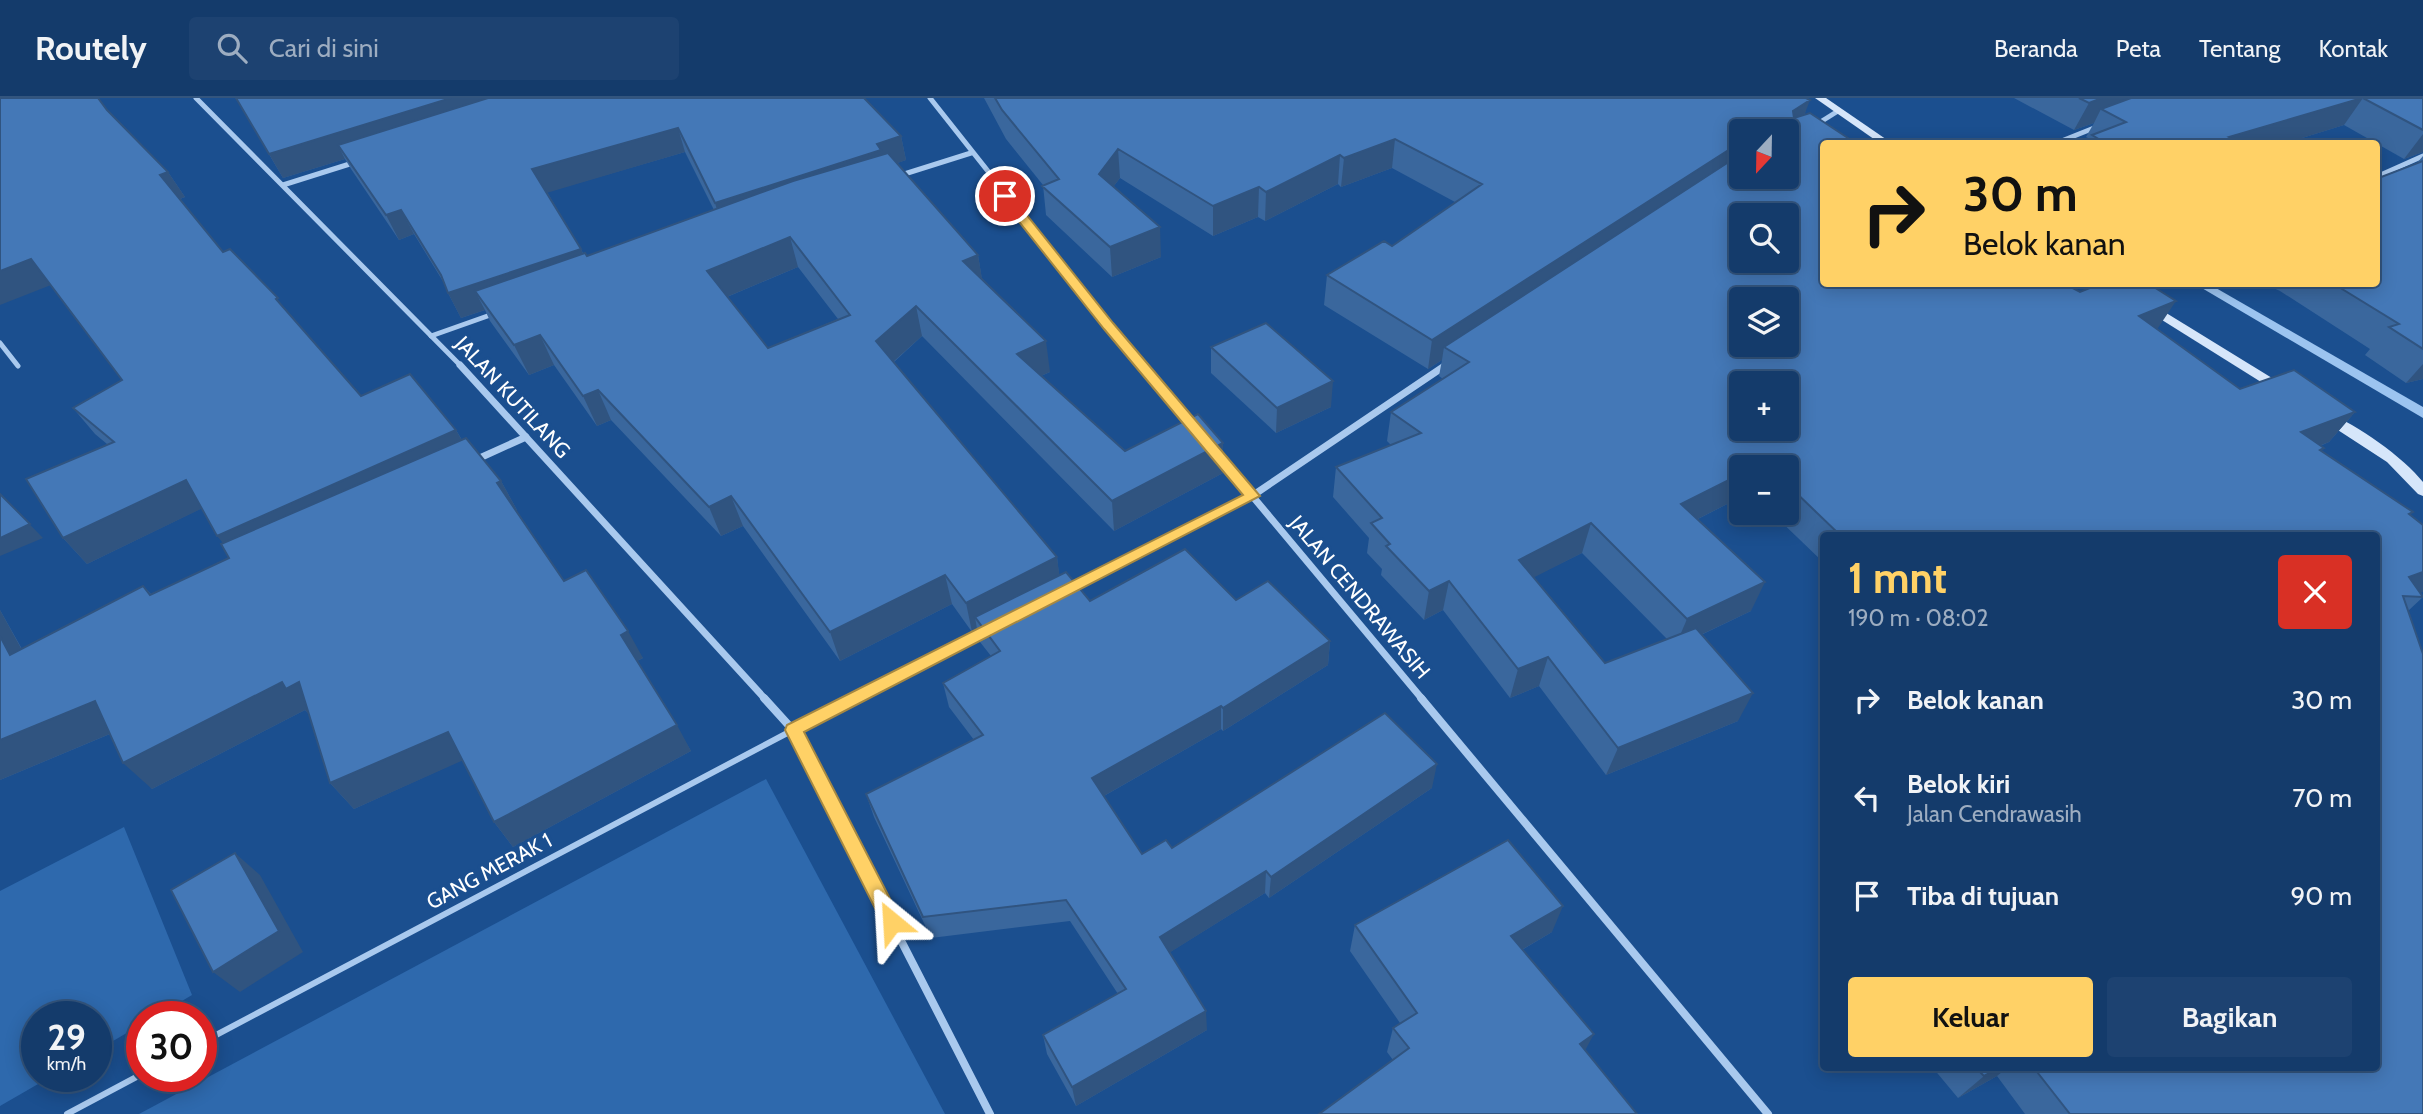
<!DOCTYPE html>
<html lang="id">
<head>
<meta charset="utf-8">
<style>
	body { margin:0; font-family:Cabin,sans-serif; background:#1d4271; color:#f1f3f6; height:100vh; display:flex; flex-direction:column; font-size:26px; white-space:nowrap }
	* { box-sizing:border-box; margin:0 }
	p { font-size:23px; color:#9dadc1 }
	.icon { flex:none; width:38px; height:38px; fill:none; stroke:currentColor; stroke-width:2; stroke-linecap:round; stroke-linejoin:round }
	.map { position:relative; flex:1; overflow:hidden }
	.details { position:absolute; left:1820px; top:434px; width:560px; height:539px; display:flex; flex-direction:column; background:#143b6b; border-radius:7px; box-shadow:0 4px 18px #0003,0 0 0 2px #33557e }
	.details>* { flex:none }
	.banner { position:absolute; left:1820px; top:42px; width:560px; height:147px; border-radius:7px; box-shadow:0 4px 18px #0003,0 0 0 2px #33557e; background:#ffd166; color:#111; overflow:hidden }
	.needle { width:46px; rotate:202deg }
	.tools { position:absolute; left:1729px; top:21px; display:grid; gap:14px }
	.tools a { display:grid; place-items:center; width:70px; height:70px; border-radius:7px; background:#143b6b; box-shadow:0 4px 18px #0003,0 0 0 2px #33557e; font-size:35px }
	.speed { position:absolute; left:21px; top:903px; display:flex; gap:14px; font-size:35px; font-weight:700; text-align:center }
	.speed>* { display:grid; place-content:center; width:91px; height:91px; border-radius:50%; background:#143b6b; box-shadow:0 4px 18px #0003,0 0 0 2px #33557e; line-height:1 }
	.speed small { font-size:18px; font-weight:400 }
	.speed .limit { border:10px solid #d22; background:#fff; color:#111 }
	.pin { position:absolute; display:grid; place-items:center; width:60px; height:60px; color:#fff; margin:-30px; border:4px solid #fff; border-radius:50%; box-shadow:0 2px 7px #0007 }
	.me { position:absolute; width:77px; margin:-38px; rotate:333deg; stroke-linejoin:round; filter:drop-shadow(0 0 5px #0008) }
	.turn { display:flex; align-items:center; gap:24px; height:147px; padding:0 28px; font-size:32px }
	.turn .icon { width:91px; height:91px; stroke-width:2.5 }
	.turn b { display:block; font-size:49px; line-height:60px }
	.round { display:grid; place-items:center; flex:none; width:74px; height:74px; border-radius:7px; background:#1d4271 }
	.headline { display:flex; align-items:center; justify-content:space-between; height:119px; padding:0 28px }
	h1 { font-size:42px; font-weight:700; line-height:52px; color:#ffd166 }
	.primary-button { display:flex; gap:14px; margin-top:auto; padding:14px 28px }
	.primary-button a { flex:1; height:80px; border-radius:7px; background:#ffd166; color:#111; font-size:28px; font-weight:700; line-height:80px; text-align:center }
	.primary-button a+a { background:#1d4271; color:#f1f3f6 }
	ul { padding:0; list-style:none }
	li { display:flex; align-items:center; gap:21px; height:98px; padding:0 28px }
	li div { flex:1 }
	li b { display:block; font-size:26px }
	li em { font-style:normal }
	header { display:flex; align-items:center; gap:42px; box-sizing:border-box; height:98px; padding:0 35px; background:#143b6b; border-bottom:2px solid #33557e }
	header strong { font-size:33px }
	nav { display:flex; gap:38px; margin-inline-start:auto; font-size:24px }
	.search { width:490px; height:63px; background:#1d4271; display:flex; align-items:center; gap:18px; box-sizing:border-box; padding:0 24px; border-radius:7px; color:#9dadc1; font-size:26px }
	.map>svg:first-child { display:block }
	.green { fill:#2e69ad }
	.lines { fill:none; stroke-linecap:round; stroke-linejoin:round }
	.stream { fill:#9cc4f0; fill-rule:evenodd }
	.lane { stroke:#a9c9ee; stroke-width:6 }
	.street-far2 { stroke:#a9c9ee; stroke-width:5 }
	.street-far1 { stroke:#a9c9ee; stroke-width:7 }
	.street { stroke:#a9c9ee; stroke-width:8 }
	.secondary { fill:#d6e6fa; fill-rule:evenodd }
	.wall { fill:#3a679d; fill-rule:evenodd }
	.shaded-wall { fill:#305480 }
	.building { fill:#4478b7; stroke:#305480; stroke-width:2; fill-rule:evenodd }
	.route { fill:#ffd166; stroke:#a68842; stroke-width:2 }
	.labels { text-anchor:middle; dominant-baseline:central; stroke-width:6; stroke-linejoin:round; paint-order:stroke }
	.street-label { font-size:21px; fill:#fff; stroke:#1b4f8f }
</style>
</head>
<body>
<header>
<strong>Routely</strong>
<div class="search"><svg class="icon" aria-label="search" viewBox="0 0 24 24"><circle cx="10" cy="10" r="6"/><path d="M15 15l6 6"/></svg>Cari di sini</div>
<nav><a>Beranda</a><a>Peta</a><a>Tentang</a><a>Kontak</a></nav>
</header>
<div class="map">
<svg width="2423" height="1016" viewBox="0 0 2423 1016">
	<rect width="100%" height="100%" fill="#1b4f8f"/>
	<g class="green">
		<polygon points="766,681 945,1016 139,1016"/>
		<polygon points="124,729 192,897 155,919 142,919 142,926 96,953 96,919 37,919 37,978 52,978 0,1008 0,793"/>
	</g>
	<g class="lines">
		<polygon class="stream" points="2195,186 2209,186 2423,309 2423,320"/>
		<g class="lane">
			<polyline points="201,945 793,632"/>
			<polyline points="67,1016 142,976"/>
		</g>
		<g class="street-far2">
			<polyline points="196,0 462,269"/>
			<polyline points="930,0 1143,269"/>
			<polyline points="1814,28 1838,13"/>
			<polyline points="2054,46 2099,28"/>
			<polyline points="898,78 971,55"/>
			<polyline points="2376,79 2423,58"/>
			<polyline points="283,87 356,64"/>
			<polyline points="431,238 496,215"/>
			<polyline points="0,245 18,268"/>
			<polyline points="1443,269 1447,266"/>
		</g>
		<g class="street-far1">
			<polyline points="460,267 766,602"/>
			<polyline points="1141,267 1192,327"/>
			<polyline points="1218,357 1423,602"/>
			<polyline points="473,363 526,339"/>
			<polyline points="1070,491 1252,398 1446,267"/>
			<polyline points="852,602 985,534"/>
		</g>
		<g class="street">
			<polyline points="764,600 793,632"/>
			<polyline points="855,600 793,632 990,1016"/>
			<polyline points="1421,600 1768,1016"/>
		</g>
		<g class="secondary">
			<polygon points="1815,0 1826,0 1893,46 1881,46"/>
			<polygon points="2150,205 2285,288 2287,291 2285,294 2277,294 2146,212 2146,206"/>
			<path d="M 2328,316 C 2356,325 2404,360 2423,384 L 2423,398 L 2418,396 L 2387,364 L 2324,323 L 2322,320 L 2324,317 Z"/>
		</g>
	</g>
	<g class="wall">
		<path d="M 236,0 L 901,38 L 906,62 L 897,65 L 978,157 L 982,182 L 1050,274 L 1041,278 L 1125,353 L 1223,375 L 1114,433 L 922,238 L 894,264 L 1057,459 L 1059,477 L 1090,503 L 1236,502 L 1330,543 L 1328,567 L 1223,633 L 1221,631 L 1104,698 L 1142,756 L 1172,750 L 1432,690 L 1269,800 L 1265,795 L 1170,854 L 1207,932 L 1076,1008 L 1047,956 L 1043,937 L 1118,896 L 1070,823 L 931,840 L 874,719 L 866,696 L 974,642 L 949,609 L 943,585 L 991,558 L 980,544 L 977,531 L 972,534 L 952,506 L 840,563 L 743,428 L 721,438 L 611,322 L 597,328 L 554,267 L 529,277 L 490,223 L 485,212 L 461,220 L 448,195 L 444,185 L 414,136 L 399,142 L 351,71 L 345,61 L 283,80 ZM 685,54 L 714,112 L 587,158 L 583,155 L 547,94 ZM 798,169 L 838,221 L 768,250 L 727,199 Z"/>
		<path d="M 984,0 L 1806,0 L 1805,17 L 1824,186 L 2157,232 L 2240,291 L 2355,314 L 2329,344 L 2320,348 L 2322,353 L 2413,414 L 2410,416 L 2420,495 L 2423,499 L 2408,513 L 2423,1016 L 2025,1016 L 1997,978 L 1958,1000 L 1933,970 L 2376,970 L 2376,438 L 1824,438 L 1824,465 L 1772,415 L 1787,415 L 1787,369 L 1741,369 L 1741,399 L 1698,421 L 1751,513 L 1701,537 L 1738,623 L 1606,677 L 1539,588 L 1510,600 L 1443,512 L 1424,522 L 1381,477 L 1382,471 L 1367,455 L 1369,440 L 1333,399 L 1336,369 L 1391,347 L 1387,343 L 1391,314 L 1443,281 L 1439,278 L 1442,262 L 1428,271 L 1324,207 L 1327,177 L 1392,148 L 1455,104 L 1392,70 L 1341,89 L 1338,86 L 1265,123 L 1258,119 L 1213,138 L 1120,80 L 1113,89 L 1161,159 L 1112,179 L 1046,117 L 1043,87 L 1006,41 ZM 1741,33 L 1787,33 L 1741,79 ZM 1582,455 L 1667,541 L 1605,565 L 1533,479 Z"/>
		<polygon points="2014,0 2423,0 2423,54 2404,61 2344,27 2283,46 2087,46 2090,41 2086,39 2094,25 2074,32"/>
		<polygon points="107,12 168,74 185,99 180,101 223,154 288,214 361,298 456,332 462,342 501,383 517,412 516,412 564,483 643,560 637,563 691,653 513,749 494,724 462,662 354,711 330,685 309,616 305,612 152,691 110,636 0,682 0,512 22,551 143,488 151,496 229,460 224,445 202,410 87,466 63,440 107,346 95,336 73,310 122,282 50,187"/>
		<polygon points="2423,58 2423,281 2406,285 2365,257 2370,251 2280,193 2265,186 2376,186 2417,65"/>
		<polygon points="1211,249 1331,309 1276,335 1211,275"/>
		<polygon points="1355,827 1552,834 1522,852 1594,936 1393,962 1387,954 1393,930 1400,925 1350,853"/>
	</g>
	<g class="shaded-wall">
		<polygon points="451,0 538,0 338,47 345,61 283,80 269,56"/>
		<polygon points="2102,0 2161,0 2101,11 2094,25 2074,32 2089,5"/>
		<polygon points="2363,0 2344,27 2283,46 2225,46 2229,39"/>
		<polygon points="1810,2 1799,31 1787,39 1793,13"/>
		<polygon points="678,30 685,54 543,96 532,71"/>
		<polygon points="2423,36 2423,54 2404,61"/>
		<polygon points="901,38 906,62 722,129 715,105"/>
		<polygon points="1395,41 1392,70 1341,89 1344,60"/>
		<polygon points="1741,44 1741,59 1444,249 1442,262 1428,271 1432,242"/>
		<polygon points="1118,51 1120,80 1101,105 1099,76"/>
		<polygon points="1340,57 1338,86 1265,123 1266,94"/>
		<polygon points="168,74 185,99 177,102 160,77"/>
		<polygon points="1259,89 1258,119 1213,138 1213,108"/>
		<polygon points="401,112 414,136 399,142 386,117"/>
		<polygon points="1160,129 1161,159 1112,179 1110,149"/>
		<polygon points="790,139 798,169 717,203 707,173"/>
		<polygon points="581,151 592,176 475,193 485,212 461,220 448,195"/>
		<polygon points="978,157 983,187 963,163"/>
		<polygon points="31,161 51,187 0,207 0,173"/>
		<polygon points="2176,203 2156,233 2139,218"/>
		<polygon points="916,208 922,238 883,273 876,243"/>
		<polygon points="540,237 554,267 529,277 514,247"/>
		<polygon points="1046,243 1050,274 1022,286 1017,256"/>
		<polygon points="2423,266 2423,281 2406,285"/>
		<polygon points="1333,283 1331,309 1276,335 1277,310"/>
		<polygon points="598,292 611,322 597,328 583,298"/>
		<polygon points="2355,314 2329,344 2277,364 2301,334"/>
		<polygon points="456,332 471,358 239,464 217,438"/>
		<polygon points="1223,345 1223,375 1114,433 1112,403"/>
		<polygon points="1741,376 1741,399 1670,435 1681,406"/>
		<polygon points="186,382 207,408 87,466 63,440"/>
		<polygon points="501,383 517,412 513,414 497,385"/>
		<polygon points="0,396 43,440 0,458"/>
		<polygon points="731,398 743,428 721,438 709,409"/>
		<polygon points="1591,425 1582,455 1511,491 1519,462"/>
		<polygon points="1057,459 1061,489 975,519 977,531 972,534 966,505"/>
		<polygon points="2423,474 2423,494 2410,498 2409,479"/>
		<polygon points="945,477 952,506 840,563 830,534"/>
		<polygon points="1449,483 1443,512 1424,522 1429,493"/>
		<polygon points="1765,484 1751,513 1675,549 1687,521"/>
		<polygon points="0,512 22,552 0,561"/>
		<polygon points="628,533 643,560 635,564 621,537"/>
		<polygon points="1330,543 1328,567 1223,633 1223,610"/>
		<polygon points="1548,559 1539,588 1510,600 1518,571"/>
		<polygon points="282,584 299,584 310,617 305,612 152,691 123,665"/>
		<polygon points="1753,595 1738,623 1606,677 1618,650"/>
		<polygon points="95,603 124,630 0,682 0,642"/>
		<polygon points="1221,608 1221,631 1095,703 1092,680"/>
		<polygon points="677,627 691,653 513,749 494,724"/>
		<polygon points="448,634 468,660 354,711 330,685"/>
		<polygon points="1437,666 1432,690 1269,800 1271,779"/>
		<polygon points="235,755 260,777 303,854 240,894 213,874"/>
		<polygon points="1266,773 1265,795 1161,860 1160,839"/>
		<polygon points="1563,808 1552,834 1501,864 1511,838"/>
		<polygon points="1206,913 1207,932 1076,1008 1072,989"/>
		<polygon points="1594,936 1581,960 1580,946"/>
		<polygon points="1999,970 2007,970 1997,978 1958,1000 1984,978"/>
	</g>
	<g class="building">
		<polygon points="0,0 98,0 107,12 168,74 160,77 223,154 230,151 278,200 276,201 361,298 410,276 456,332 217,438 186,382 63,440 26,381 114,344 73,310 122,282 31,161 0,173"/>
		<polygon points="236,0 451,0 269,56"/>
		<polygon points="488,0 864,0 901,38 877,46 881,52 715,105 678,30 532,71 581,151 448,195 441,177 401,112 386,117 338,47"/>
		<path d="M 995,0 L 1806,0 L 1810,2 L 1793,13 L 1794,20 L 1810,15 L 1857,46 L 1824,46 L 1824,186 L 2065,186 L 2080,194 L 2100,186 L 2149,186 L 2176,203 L 2139,218 L 2240,291 L 2294,272 L 2355,314 L 2301,334 L 2324,350 L 2320,352 L 2413,414 L 2409,416 L 2423,427 L 2423,474 L 2409,479 L 2423,499 L 2403,498 L 2423,556 L 2423,1016 L 2070,1016 L 2034,970 L 2376,970 L 2376,438 L 1841,438 L 1787,386 L 1787,369 L 1769,369 L 1764,364 L 1754,369 L 1741,369 L 1741,376 L 1681,406 L 1765,484 L 1687,521 L 1591,425 L 1519,462 L 1605,565 L 1696,530 L 1753,595 L 1618,650 L 1548,559 L 1518,571 L 1449,483 L 1429,493 L 1386,448 L 1390,446 L 1371,425 L 1382,420 L 1336,369 L 1421,335 L 1391,314 L 1469,264 L 1444,249 L 1741,56 L 1741,79 L 1787,79 L 1787,33 L 1741,33 L 1741,44 L 1432,242 L 1327,177 L 1384,143 L 1392,148 L 1482,86 L 1395,41 L 1344,60 L 1340,57 L 1266,94 L 1259,89 L 1213,108 L 1118,51 L 1099,76 L 1160,129 L 1110,149 L 1042,88 L 1059,81 L 1002,12 ZM 1741,117 L 1787,117 L 1787,163 L 1741,163 ZM 1741,201 L 1787,201 L 1787,247 L 1741,247 ZM 1741,285 L 1787,285 L 1787,331 L 1741,331 Z"/>
		<polygon points="2079,0 2102,0 2089,5"/>
		<polygon points="2131,0 2362,0 2229,39 2242,46 2107,46 2092,37 2126,24 2101,11"/>
		<polygon points="2363,0 2423,0 2423,32"/>
		<path d="M 888,55 L 978,157 L 963,163 L 1046,243 L 1017,256 L 1125,353 L 1198,316 L 1223,345 L 1112,403 L 916,208 L 876,243 L 1057,459 L 966,505 L 945,477 L 830,534 L 731,398 L 709,409 L 598,292 L 583,298 L 540,237 L 514,247 L 475,193 L 585,155 L 587,158 L 793,83 ZM 790,139 L 850,217 L 768,250 L 707,173 Z"/>
		<polygon points="2423,63 2423,251 2389,229 2399,226 2334,186 2376,186 2376,81"/>
		<polygon points="1266,225 1333,283 1277,310 1211,249"/>
		<polygon points="466,340 501,383 497,385 564,483 586,472 628,533 621,537 677,627 494,724 448,634 330,685 299,584 286,591 282,584 123,665 95,603 0,642 0,538 10,557 143,488 150,497 229,460 221,446"/>
		<polygon points="0,396 30,426 0,440"/>
		<polygon points="1185,451 1236,502 1268,483 1330,543 1223,610 1221,608 1092,680 1142,756 1166,742 1172,750 1385,615 1437,666 1271,779 1266,773 1160,839 1206,913 1072,989 1043,937 1126,891 1066,802 923,819 866,696 983,637 943,585 1000,553 975,519 1066,474 1090,503"/>
		<polygon points="1508,742 1563,808 1511,838 1594,936 1580,946 1637,1016 1319,1016 1409,950 1393,930 1417,915 1355,827"/>
		<polygon points="235,755 279,833 213,874 171,792"/>
		<polygon points="1976,970 1999,970 1984,978"/>
	</g>
	<polygon class="route" points="1001,96 1010,96 1113,225 1260,398 804,634 902,824 899,830 892,832 885,830 785,632 787,627 1243,397 1104,231 1001,101"/>
	<g class="labels">
		<g class="street-label">
			<text transform="translate(513 299) rotate(47)">JALAN KUTILANG</text>
			<text transform="translate(1360 499) rotate(50)">JALAN CENDRAWASIH</text>
			<text transform="translate(489 773) rotate(-28)">GANG MERAK 1</text>
		</g>
	</g>
</svg>
<div class="tools">
<a><svg class="needle" viewBox="-14 -14 28 28"><path d="M0-13l5 13h-10z" fill="#e53935"/><path d="M0 13l5-13h-10z" fill="#9dadc1"/></svg></a>
<a><svg class="icon" aria-label="search" viewBox="0 0 24 24"><circle cx="10" cy="10" r="6"/><path d="M15 15l6 6"/></svg></a>
<a><svg class="icon" aria-label="layers" viewBox="0 0 24 24"><path d="M12 4l9 5-9 5-9-5zM3 14l9 5 9-5"/></svg></a>
<a>+</a>
<a>−</a>
</div>
<div class="speed"><div>29<small>km/h</small></div><div class="limit">30</div></div>
<div class="pin" style="left:1005px;top:98px;background:#d93025"><svg class="icon" aria-label="arrive" viewBox="0 0 24 24"><path d="M6 21V4h12l-3 4 3 4H6"/></svg></div>
<svg class="me" style="left:892px;top:824px" viewBox="-20 -20 40 40"><path d="M0-17L14 15 0 8-14 15z" fill="#ffd166" stroke="#fff" stroke-width="4"/></svg>
<div class="banner">
<div class="turn"><svg class="icon" aria-label="right" viewBox="0 0 24 24"><path d="M7 20v-9h11M14 6l5 5-5 5"/></svg><div><b>30 m</b>Belok kanan</div></div>
</div>
<section class="details">
<div class="headline"><div><h1>1 mnt</h1><p>190 m · 08:02</p></div><a class="round" style="background:#d93025;color:#fff"><svg class="icon" aria-label="close" viewBox="0 0 24 24"><path d="M6 6l12 12M18 6L6 18"/></svg></a></div>
<ul>
<li><svg class="icon" aria-label="right" viewBox="0 0 24 24"><path d="M7 20v-9h11M14 6l5 5-5 5"/></svg><div><b>Belok kanan</b></div><em>30 m</em></li>
<li><svg class="icon" aria-label="left" viewBox="0 0 24 24"><path d="M17 20v-9H6M10 6l-5 5 5 5"/></svg><div><b>Belok kiri</b><p>Jalan Cendrawasih</p></div><em>70 m</em></li>
<li><svg class="icon" aria-label="arrive" viewBox="0 0 24 24"><path d="M6 21V4h12l-3 4 3 4H6"/></svg><div><b>Tiba di tujuan</b></div><em>90 m</em></li>
</ul>
<div class="primary-button"><a>Keluar</a><a>Bagikan</a></div>
</section>
</div>
</body>
</html>
